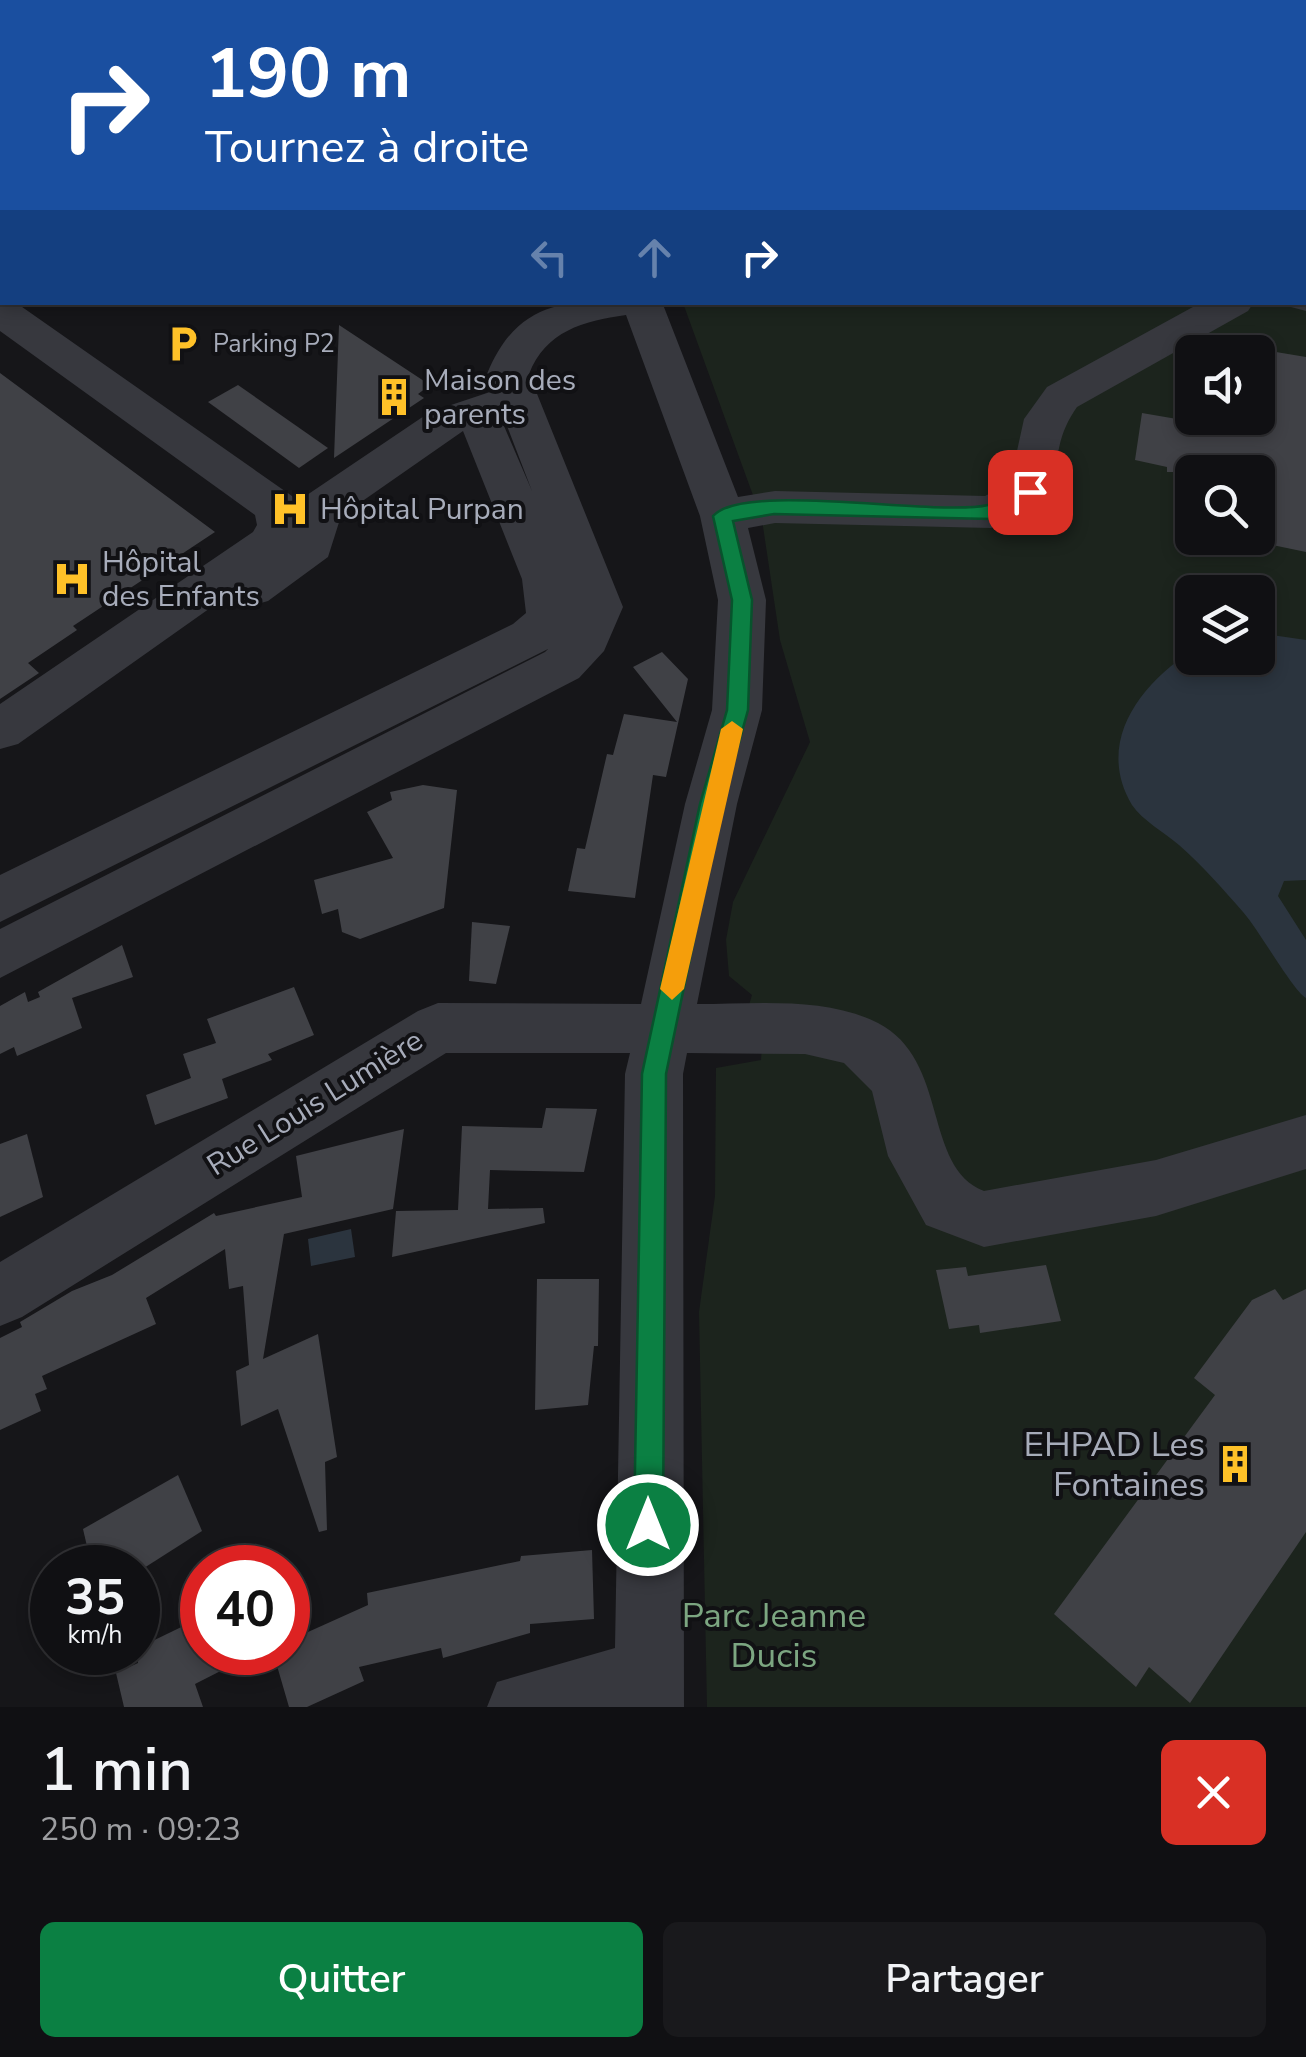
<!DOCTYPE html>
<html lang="fr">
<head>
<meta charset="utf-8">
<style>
	body { margin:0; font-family:"Nunito Sans",sans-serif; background:#19191c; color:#f1f3f6; height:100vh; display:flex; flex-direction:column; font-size:38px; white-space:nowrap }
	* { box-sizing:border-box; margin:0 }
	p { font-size:32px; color:#9c9da0 }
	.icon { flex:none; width:55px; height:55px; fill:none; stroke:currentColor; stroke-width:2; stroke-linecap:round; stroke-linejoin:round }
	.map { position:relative; height:1707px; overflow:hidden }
	.panel { display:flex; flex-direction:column; background:#101013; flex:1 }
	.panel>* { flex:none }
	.banner { position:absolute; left:0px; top:0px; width:1308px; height:305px; box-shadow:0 5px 15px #0003,0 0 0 2px #303033; background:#1a4fa0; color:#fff; overflow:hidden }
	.tools { position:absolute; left:1175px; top:335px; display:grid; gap:20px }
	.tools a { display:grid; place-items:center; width:100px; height:100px; border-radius:15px; background:#101013; box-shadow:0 5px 15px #0003,0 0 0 2px #303033; font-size:50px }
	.speed { position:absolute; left:30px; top:1545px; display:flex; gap:20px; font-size:50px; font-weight:700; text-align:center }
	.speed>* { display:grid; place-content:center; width:130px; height:130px; border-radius:50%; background:#101013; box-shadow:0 5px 15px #0003,0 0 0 2px #303033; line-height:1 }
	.speed small { font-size:25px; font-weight:400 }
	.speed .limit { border:15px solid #d22; background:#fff; color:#111 }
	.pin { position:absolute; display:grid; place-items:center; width:85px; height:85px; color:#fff; margin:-42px; border-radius:20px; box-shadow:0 5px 15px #0006 }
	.me { position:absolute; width:110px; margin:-55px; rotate:0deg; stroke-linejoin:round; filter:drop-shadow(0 0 8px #0008) }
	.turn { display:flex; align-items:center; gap:35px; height:210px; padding:0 40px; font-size:45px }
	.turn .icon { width:130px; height:130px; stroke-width:2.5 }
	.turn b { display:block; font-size:70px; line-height:85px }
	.lanes { display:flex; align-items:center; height:95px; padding:0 40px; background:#0003; justify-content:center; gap:50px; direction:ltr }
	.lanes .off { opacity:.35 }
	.round { display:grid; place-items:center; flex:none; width:105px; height:105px; border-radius:15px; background:#19191c }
	.overview { display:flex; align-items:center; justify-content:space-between; height:170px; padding:0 40px }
	h1 { font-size:60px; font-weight:600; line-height:75px }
	.cta { display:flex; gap:20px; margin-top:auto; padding:20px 40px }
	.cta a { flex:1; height:115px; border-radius:15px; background:#0b8043; color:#fff; font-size:40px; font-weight:600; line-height:115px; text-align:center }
	.cta a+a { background:#19191c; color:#f1f3f6 }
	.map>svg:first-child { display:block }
	.green { fill:#1c241d; fill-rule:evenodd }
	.water { fill:#2b343e }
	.building { fill:#404146 }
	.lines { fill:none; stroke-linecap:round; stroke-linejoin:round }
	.minor { fill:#37383e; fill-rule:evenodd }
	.tram { stroke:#4a4b53; stroke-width:2.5 }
	.route { fill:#0b8043; stroke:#07532c; stroke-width:2.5 }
	.slow { fill:#f59e0b }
	.labels { text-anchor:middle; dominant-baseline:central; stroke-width:8; stroke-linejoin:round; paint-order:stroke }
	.far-poi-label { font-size:25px; fill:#a7acba; stroke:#111114; text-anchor:start }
	.poi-label { font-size:30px; fill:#a7acba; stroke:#111114; text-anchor:start }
	.street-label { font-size:30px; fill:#a7acba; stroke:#111114 }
	.near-poi-label { font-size:35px; fill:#a7acba; stroke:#111114; text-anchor:end }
	.near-park-label { font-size:35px; fill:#7ca681; stroke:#111114 }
</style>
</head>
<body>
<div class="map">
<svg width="1306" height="1707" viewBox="0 0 1306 1707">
	<rect width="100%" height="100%" fill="#161619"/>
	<path class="green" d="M 1306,206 L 1306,1707 L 707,1707 L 699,1312 L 715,1196 L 716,1068 L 761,1060 L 763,1030 L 749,1005 L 752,995 L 729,976 L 726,940 L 733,902 L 810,742 L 780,640 L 762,520 L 683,303 L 1305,302 ZM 1192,352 L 1258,352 L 1258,418 L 1192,418 ZM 1192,472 L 1258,472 L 1258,538 L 1192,538 ZM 1192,592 L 1258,592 L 1258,658 L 1192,658 Z"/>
	<g class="water">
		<path d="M 1258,633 L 1306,640 L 1306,880 L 1284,881 L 1278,896 L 1306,940 L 1306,998 C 1293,991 1259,930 1243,912 C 1223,889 1202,865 1179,845 C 1165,833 1142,820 1132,805 C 1095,743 1140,684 1192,651 L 1192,658 L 1258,658 Z"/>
		<polygon points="351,1229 355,1257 311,1266 308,1239"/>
	</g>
	<g class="building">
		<polygon points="339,325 430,385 418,394 424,398 334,458"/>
		<polygon points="1276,352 1306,357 1306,552 1263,543 1264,533 1258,532 1258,472 1167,472 1167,467 1135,460 1142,413 1206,424 1207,418 1258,418 1258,404 1270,400"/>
		<polygon points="0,373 215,532 73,626 77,630 28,663 39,673 0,699"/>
		<polygon points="238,385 328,448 299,468 208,402"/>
		<polygon points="662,652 688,679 666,777 653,775 635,898 568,891 577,848 585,849 607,754 613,755 624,714 677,722 633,667"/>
		<polygon points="423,785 457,790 444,908 360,939 342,932 338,909 322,914 314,880 393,858 367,812 392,800 390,792"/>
		<polygon points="472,922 510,926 496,984 469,981"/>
		<polygon points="122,945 133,977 72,998 82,1028 17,1056 14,1047 0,1054 0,1006 25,992 28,1002 40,997 38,992"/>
		<polygon points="294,987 314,1035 268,1054 272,1060 222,1079 228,1098 155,1125 146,1095 191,1078 183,1054 216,1043 207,1019"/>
		<polygon points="546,1108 597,1109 584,1172 490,1170 488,1209 543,1208 545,1223 392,1257 396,1211 458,1210 462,1126 542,1128"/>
		<polygon points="404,1129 393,1209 284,1234 263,1359 318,1334 337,1457 325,1462 327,1530 319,1532 278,1409 241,1426 236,1371 249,1365 243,1286 229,1289 225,1249 146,1298 156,1324 42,1376 47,1389 35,1394 41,1411 0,1430 0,1338 22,1327 20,1322 72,1291 112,1275 214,1213 216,1216 302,1197 296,1156"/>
		<polygon points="27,1134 43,1197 0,1217 0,1144"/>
		<polygon points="1046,1265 1061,1321 980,1333 979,1325 949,1329 936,1270 966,1267 968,1276"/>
		<polygon points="537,1279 599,1279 598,1346 594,1346 588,1405 535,1410"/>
		<polygon points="1275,1289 1283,1300 1306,1289 1306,1532 1190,1703 1149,1667 1136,1687 1054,1614 1215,1395 1194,1378 1252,1300"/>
		<polygon points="178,1475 202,1531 144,1568 92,1568 83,1529"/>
		<polygon points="592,1550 594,1619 530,1624 530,1633 443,1658 441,1648 359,1667 364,1681 307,1707 289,1707 273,1652 288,1652 288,1641 368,1605 367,1593 520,1561 521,1556"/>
		<polygon points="202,1617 202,1652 258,1652 195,1684 203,1707 124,1707 116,1673 138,1663 138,1648"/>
	</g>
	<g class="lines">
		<g class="minor">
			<rect x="627" y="0" width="34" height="2"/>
			<polygon points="2,58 2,80 0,81 0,59"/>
			<polygon points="2,101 2,123 0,124 0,102"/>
			<polygon points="1305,285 1306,311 1291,307 1288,302 1305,302"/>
			<path d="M 0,298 L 2,302 L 15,302 L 292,496 L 298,507 L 304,497 L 430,412 L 493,391 L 487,374 C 522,288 584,302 662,302 L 738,497 L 775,491 L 985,496 L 1010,483 L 1024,419 L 1047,387 L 1202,302 L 1254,302 L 1248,311 L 1077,407 C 1036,464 1085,500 991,528 L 775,523 L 748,528 L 766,600 L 762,710 L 737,804 L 697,1004 C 755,1004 825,996 878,1023 C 950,1060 922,1167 984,1191 L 1156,1160 L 1306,1115 L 1306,1169 L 1156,1216 L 984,1247 L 926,1225 L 888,1156 L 872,1091 L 844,1063 L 805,1054 L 687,1053 L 683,1074 L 684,1707 L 487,1707 L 497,1682 L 615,1648 L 625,1074 L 630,1053 L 446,1053 L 22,1317 L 0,1326 L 0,1262 L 418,1011 L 438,1003 L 641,1004 L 685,804 L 712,710 L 718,600 L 700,516 L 626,315 C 583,321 546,331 529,374 L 623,607 L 604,651 L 579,678 L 0,978 L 0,929 L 545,652 L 548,649 L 0,922 L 0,875 L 513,624 L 526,613 L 522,579 L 463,431 L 341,516 L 328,557 L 268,601 L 251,606 L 234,601 L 230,594 L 18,744 L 0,749 L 0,704 L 253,532 L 257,525 L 255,515 L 0,331 ZM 504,418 L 532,491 L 501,419 Z"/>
		</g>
		<polyline class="tram" points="171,2 176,0"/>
	</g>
	<path class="route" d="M 1030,485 L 1037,487 L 1037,496 L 991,519 L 774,514 L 733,521 L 752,600 L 748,710 L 722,804 L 666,1074 L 663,1525 L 659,1535 L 648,1539 L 638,1535 L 634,1525 L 642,1074 L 700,804 L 727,710 L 732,600 L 713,516 C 744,481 937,517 988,505 C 1003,502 1015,489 1030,485 Z"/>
	<polygon class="slow" points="732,721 743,729 684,989 672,1000 660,989 721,729"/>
	<defs>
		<g id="parking-bare" transform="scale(3)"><path d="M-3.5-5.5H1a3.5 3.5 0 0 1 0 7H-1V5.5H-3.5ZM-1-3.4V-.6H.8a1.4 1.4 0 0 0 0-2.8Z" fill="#ffc128" stroke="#111114" stroke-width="2.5" paint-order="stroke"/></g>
		<g id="building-bare" transform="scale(3)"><path d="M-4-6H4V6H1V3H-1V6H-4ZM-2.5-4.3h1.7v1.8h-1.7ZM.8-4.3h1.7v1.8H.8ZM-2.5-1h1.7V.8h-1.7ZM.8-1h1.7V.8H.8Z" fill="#ffc128" stroke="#111114" stroke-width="2.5" paint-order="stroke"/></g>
		<g id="hospital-bare" transform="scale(3)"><path d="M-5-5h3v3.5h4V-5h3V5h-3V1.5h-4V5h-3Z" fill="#ffc128" stroke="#111114" stroke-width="2.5" paint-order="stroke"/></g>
	</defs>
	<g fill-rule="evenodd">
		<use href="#parking-bare" x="183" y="344"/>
		<use href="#building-bare" x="394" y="397"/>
		<use href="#hospital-bare" x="290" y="509"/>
		<use href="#hospital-bare" x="72" y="579"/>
		<use href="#building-bare" x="1235" y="1464"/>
	</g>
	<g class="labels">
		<g class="far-poi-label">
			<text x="213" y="344">Parking P2</text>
		</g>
		<g class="poi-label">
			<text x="424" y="380">Maison des<tspan x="424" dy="34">parents</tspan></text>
			<text x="320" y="509">Hôpital Purpan</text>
			<text x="102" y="562">Hôpital<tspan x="102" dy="34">des Enfants</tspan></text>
		</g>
		<g class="street-label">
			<text transform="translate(315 1103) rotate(-32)">Rue Louis Lumière</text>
		</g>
		<g class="near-poi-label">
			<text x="1205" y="1444">EHPAD Les<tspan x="1205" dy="40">Fontaines</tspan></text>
		</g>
		<g class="near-park-label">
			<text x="774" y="1615">Parc Jeanne<tspan x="774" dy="40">Ducis</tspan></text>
		</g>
	</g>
</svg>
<div class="tools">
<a><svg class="icon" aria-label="sound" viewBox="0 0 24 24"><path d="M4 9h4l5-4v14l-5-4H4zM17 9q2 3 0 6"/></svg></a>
<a><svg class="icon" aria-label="search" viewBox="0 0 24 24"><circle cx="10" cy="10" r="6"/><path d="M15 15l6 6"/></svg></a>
<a><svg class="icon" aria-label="layers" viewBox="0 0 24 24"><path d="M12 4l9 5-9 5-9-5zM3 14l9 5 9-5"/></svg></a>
</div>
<div class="speed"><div>35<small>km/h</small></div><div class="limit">40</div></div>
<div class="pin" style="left:1030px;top:492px;background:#d93025"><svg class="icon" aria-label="arrive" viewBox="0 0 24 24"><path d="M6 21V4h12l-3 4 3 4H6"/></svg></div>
<svg class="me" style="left:648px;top:1525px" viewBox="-20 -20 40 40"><circle r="17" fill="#0b8043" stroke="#fff" stroke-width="3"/><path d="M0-11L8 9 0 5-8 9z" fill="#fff"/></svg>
<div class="banner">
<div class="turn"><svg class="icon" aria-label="right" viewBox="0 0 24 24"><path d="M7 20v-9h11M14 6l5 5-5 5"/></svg><div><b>190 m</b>Tournez à droite</div></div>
<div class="lanes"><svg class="icon off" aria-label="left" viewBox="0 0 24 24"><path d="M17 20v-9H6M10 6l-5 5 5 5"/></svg><svg class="icon off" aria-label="ahead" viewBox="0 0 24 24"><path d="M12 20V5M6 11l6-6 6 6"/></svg><svg class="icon" aria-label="right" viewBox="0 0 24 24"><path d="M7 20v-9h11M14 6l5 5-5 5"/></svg></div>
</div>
</div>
<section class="panel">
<div class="overview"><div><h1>1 min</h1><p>250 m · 09:23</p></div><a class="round" style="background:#d93025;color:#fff"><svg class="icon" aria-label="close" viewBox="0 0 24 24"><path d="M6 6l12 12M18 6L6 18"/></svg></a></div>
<div class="cta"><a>Quitter</a><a>Partager</a></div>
</section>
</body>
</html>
